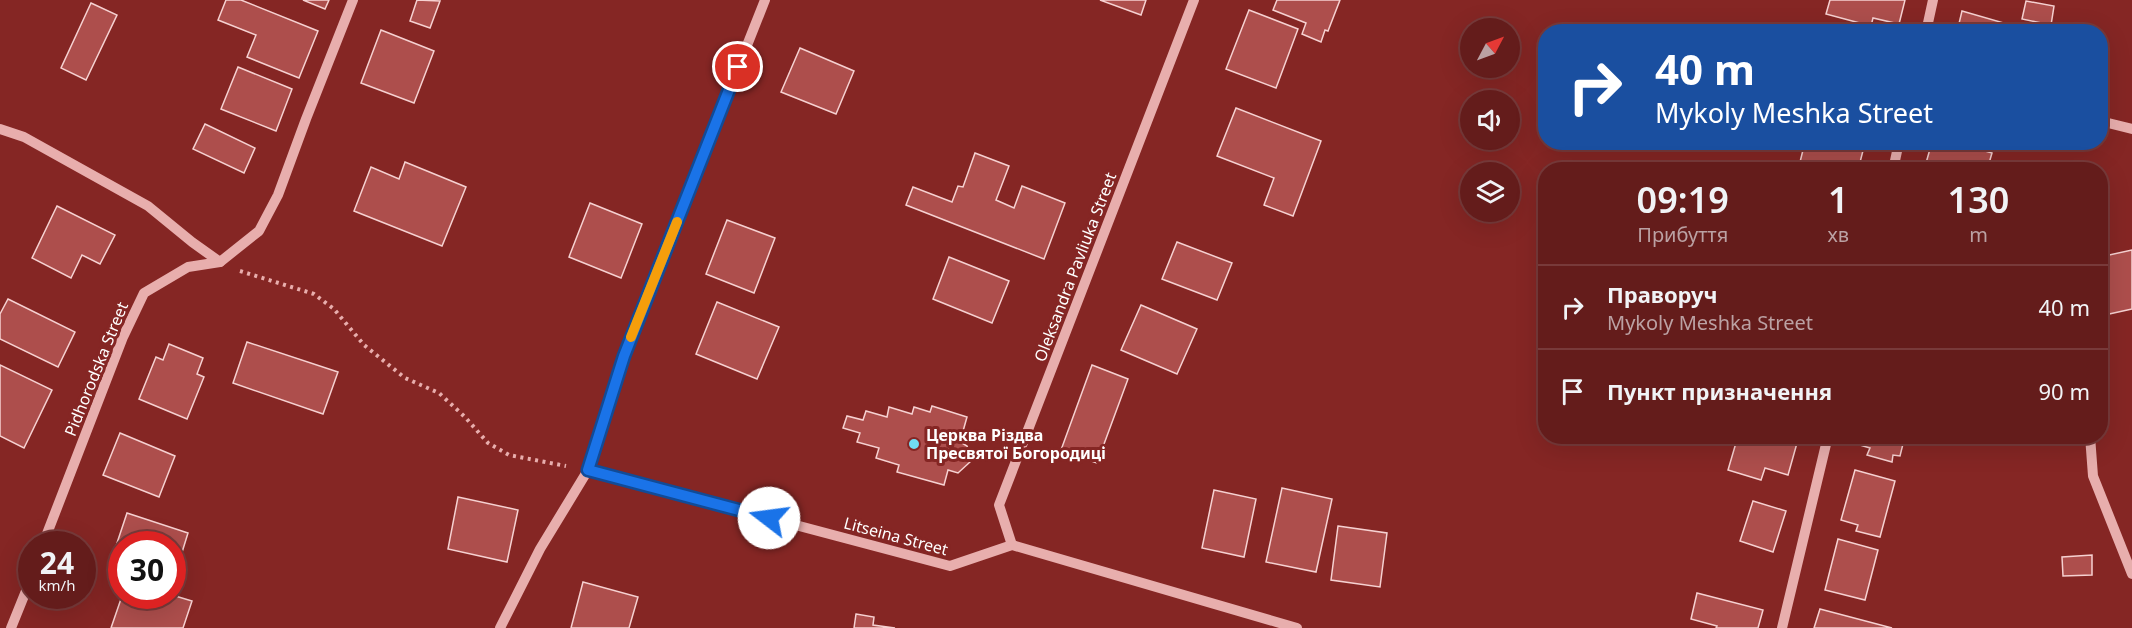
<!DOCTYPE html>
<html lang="uk">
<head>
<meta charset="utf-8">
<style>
	body { margin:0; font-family:"Noto Sans",sans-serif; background:#6c2928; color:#f1f3f6; height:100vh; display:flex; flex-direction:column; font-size:22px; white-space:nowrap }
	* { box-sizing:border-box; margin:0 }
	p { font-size:20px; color:#bba1a3 }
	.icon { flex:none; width:33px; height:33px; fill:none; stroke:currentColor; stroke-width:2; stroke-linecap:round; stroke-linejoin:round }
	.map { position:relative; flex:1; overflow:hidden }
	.panel { position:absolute; left:1538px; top:162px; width:570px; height:282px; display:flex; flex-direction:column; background:#641c1b; border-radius:24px; box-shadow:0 6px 24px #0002,0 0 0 2px #783a3a }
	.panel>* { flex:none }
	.banner { position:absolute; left:1538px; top:24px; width:570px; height:126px; border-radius:24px; box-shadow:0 6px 24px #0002,0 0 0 2px #783a3a; background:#1a4fa0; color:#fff; overflow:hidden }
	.needle { width:39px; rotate:49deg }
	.fabs { position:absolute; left:1460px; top:18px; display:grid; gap:12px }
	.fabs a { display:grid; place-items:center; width:60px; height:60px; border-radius:50%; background:#641c1b; box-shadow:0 6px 24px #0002,0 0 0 2px #783a3a; font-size:30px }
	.speed { position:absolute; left:18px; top:531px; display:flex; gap:12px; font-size:30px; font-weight:700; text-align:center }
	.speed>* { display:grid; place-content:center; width:78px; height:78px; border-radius:50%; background:#641c1b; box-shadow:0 6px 24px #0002,0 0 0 2px #783a3a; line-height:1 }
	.speed small { font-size:15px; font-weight:400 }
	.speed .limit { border:9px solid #d22; background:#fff; color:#111 }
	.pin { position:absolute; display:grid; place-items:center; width:51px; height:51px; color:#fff; margin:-26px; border:3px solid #fff; border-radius:50%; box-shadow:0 2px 6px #0007 }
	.me { position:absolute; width:66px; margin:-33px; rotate:285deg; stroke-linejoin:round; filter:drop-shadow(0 0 4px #0008) }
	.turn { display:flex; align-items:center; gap:21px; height:126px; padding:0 18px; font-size:27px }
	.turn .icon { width:78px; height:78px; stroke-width:2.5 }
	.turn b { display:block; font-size:42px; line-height:51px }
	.eta { display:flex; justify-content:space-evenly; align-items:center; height:102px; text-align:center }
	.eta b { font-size:36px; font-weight:600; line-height:42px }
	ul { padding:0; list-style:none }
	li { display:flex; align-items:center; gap:18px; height:84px; padding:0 18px; border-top:2px solid #783a3a }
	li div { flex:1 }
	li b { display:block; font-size:22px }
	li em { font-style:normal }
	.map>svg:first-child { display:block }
	.building { fill:#ad4e4c; stroke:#f6d1d1; stroke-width:1.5 }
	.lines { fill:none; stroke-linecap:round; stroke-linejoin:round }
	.path { stroke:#e8aead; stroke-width:4; stroke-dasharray:3 4.5; stroke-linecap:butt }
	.minor { stroke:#e8aead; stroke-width:10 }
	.route-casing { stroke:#114b97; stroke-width:15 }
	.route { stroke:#1a73e8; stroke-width:10 }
	.slow { stroke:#f59e0b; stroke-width:10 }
	.poi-dot { fill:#71ddf3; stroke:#852624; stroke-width:2 }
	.labels { text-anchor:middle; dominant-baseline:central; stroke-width:6; stroke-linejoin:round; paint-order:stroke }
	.street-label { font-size:16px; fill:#fff; stroke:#852624 }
	.poi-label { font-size:16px; font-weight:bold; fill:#fff; stroke:#852624; text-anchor:start }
</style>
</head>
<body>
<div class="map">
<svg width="2132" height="628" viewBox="0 0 2132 628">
	<rect width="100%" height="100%" fill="#852624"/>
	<g class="building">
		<polygon points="226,0 241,0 318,31 299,78 247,57 256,35 218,20"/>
		<polygon points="303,0 329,0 325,9"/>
		<polygon points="417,0 440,1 430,28 410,21"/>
		<polygon points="1100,0 1146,0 1141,15"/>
		<polygon points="1277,0 1340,0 1328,31 1325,30 1321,42 1302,34 1306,23 1273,10"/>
		<polygon points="1830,0 1905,0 1899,24 1873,18 1871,26 1826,14"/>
		<polygon points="2026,1 2054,6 2051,25 2022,19"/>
		<polygon points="91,3 117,15 86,80 61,68"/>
		<polygon points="1249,10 1298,29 1276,88 1226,69"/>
		<polygon points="1962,11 2035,32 1957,32"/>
		<polygon points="381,30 434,51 414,103 361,83"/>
		<polygon points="800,48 854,71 836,114 781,92"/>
		<polygon points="238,67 292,89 276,131 221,109"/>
		<polygon points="1236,108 1321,141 1293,216 1264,205 1274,178 1217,156"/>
		<polygon points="205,124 255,148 244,173 193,149"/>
		<polygon points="1805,142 1863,142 1865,143 1858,170 1798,170"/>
		<polygon points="1932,142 1954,142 1992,153 1987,170 1924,170"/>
		<polygon points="975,153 1009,166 996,200 1014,208 1022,186 1065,203 1044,259 906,205 913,187 952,202 958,186 963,187"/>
		<polygon points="405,162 466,187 442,246 354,211 371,167 399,179"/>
		<polygon points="590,203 642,224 621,278 569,257"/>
		<polygon points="57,206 115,235 100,264 82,255 71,278 32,258"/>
		<polygon points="727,220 775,238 754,293 706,274"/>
		<polygon points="1177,242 1232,263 1217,300 1162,279"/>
		<polygon points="2132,250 2132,309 2100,316 2100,257"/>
		<polygon points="949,257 1009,281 992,323 933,299"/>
		<polygon points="8,299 75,332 58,367 0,339 0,314"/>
		<polygon points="717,302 779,327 757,379 696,354"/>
		<polygon points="1141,305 1197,329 1177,374 1121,350"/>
		<polygon points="247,342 338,372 323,414 233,383"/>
		<polygon points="169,344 203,358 197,374 204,377 187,419 139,399 156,357 163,360"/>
		<polygon points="0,365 52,390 24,448 0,436"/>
		<polygon points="1092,365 1128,379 1097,463 1061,450"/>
		<polygon points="932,406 967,417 960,442 967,446 970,454 970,462 958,473 948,470 944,485 897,472 899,465 876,458 879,448 857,442 860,433 843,428 847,416 863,420 866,411 887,417 889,407 912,414 914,407 930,412"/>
		<polygon points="120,433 175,456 159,497 103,475"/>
		<polygon points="1738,436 1799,436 1788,475 1765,468 1761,480 1728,470"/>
		<polygon points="1855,436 1905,436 1900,456 1893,455 1892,462 1867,455 1870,448 1853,443"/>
		<polygon points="1855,470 1895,481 1880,537 1856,531 1858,525 1841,520"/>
		<polygon points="1282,488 1332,499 1316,572 1266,562"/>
		<polygon points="1214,490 1256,499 1244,557 1202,548"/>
		<polygon points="458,497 518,510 507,562 448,549"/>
		<polygon points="1753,501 1786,511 1773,552 1740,541"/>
		<polygon points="127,513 188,533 175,575 172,574 172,544 122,544 122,557 113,555"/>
		<polygon points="1338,526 1387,533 1380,587 1331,580"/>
		<polygon points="1838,539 1878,550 1865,600 1825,590"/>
		<polygon points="2092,555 2092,575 2063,576 2062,557"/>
		<polygon points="583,582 638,597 629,628 571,628"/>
		<polygon points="1697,593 1763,610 1758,628 1716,628 1717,626 1691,619"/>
		<polygon points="172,595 192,601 183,628 111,628 122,596"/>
		<polygon points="1820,609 1892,628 1814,628"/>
		<polygon points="856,614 874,617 873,625 895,628 854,628"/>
	</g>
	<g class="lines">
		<polyline class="path" points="240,271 314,294 334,309 364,345 405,378 439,393 465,417 488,443 509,455 566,466"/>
		<g class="minor">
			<polyline points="1926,32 1933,0"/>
			<polyline points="2100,121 2132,129"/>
			<polyline points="0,129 24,137 148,206 192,242 220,262"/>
			<polyline points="1893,170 1899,142"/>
			<polyline points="2090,436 2093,476 2132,574"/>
			<polyline points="588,470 950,566 1012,545 1297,628"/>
			<polyline points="43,544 123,337 144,293 188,267 220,262 259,231 278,195 306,119 353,0"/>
			<polyline points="1012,545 999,505 1194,0"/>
			<polyline points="11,628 32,576"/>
			<polyline points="500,628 540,549 588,470 624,356 765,0"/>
			<polyline points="1782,628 1828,436"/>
		</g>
	</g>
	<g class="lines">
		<g class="route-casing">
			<polyline id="route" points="738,67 624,356 588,470 769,518"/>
		</g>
		<use href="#route" class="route"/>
		<polyline class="slow" points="631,337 677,222"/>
	</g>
	<circle class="poi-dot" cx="914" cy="444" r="6"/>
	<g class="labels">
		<g class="street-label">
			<text transform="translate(1075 267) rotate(-69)">Oleksandra Pavliuka Street</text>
			<text transform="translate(96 369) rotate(-68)">Pidhorodska Street</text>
			<text transform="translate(896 536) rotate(15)">Litseina Street</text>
		</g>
		<g class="poi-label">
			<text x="926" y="435">Церква Різдва<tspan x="926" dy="18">Пресвятої Богородиці</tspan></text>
		</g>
	</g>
</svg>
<div class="fabs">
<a><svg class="needle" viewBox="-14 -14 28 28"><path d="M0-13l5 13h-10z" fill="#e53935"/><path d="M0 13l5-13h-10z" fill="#bba1a3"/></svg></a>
<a><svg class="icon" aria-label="sound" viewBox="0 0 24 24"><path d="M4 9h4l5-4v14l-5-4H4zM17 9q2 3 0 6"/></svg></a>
<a><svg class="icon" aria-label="layers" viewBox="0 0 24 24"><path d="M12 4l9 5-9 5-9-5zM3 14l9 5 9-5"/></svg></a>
</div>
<div class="speed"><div>24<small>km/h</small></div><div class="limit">30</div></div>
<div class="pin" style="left:738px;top:67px;background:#d93025"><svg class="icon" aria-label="arrive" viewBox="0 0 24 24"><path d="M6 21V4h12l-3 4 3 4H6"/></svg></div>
<svg class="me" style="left:769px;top:518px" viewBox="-20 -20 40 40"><circle r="19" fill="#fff"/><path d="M0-13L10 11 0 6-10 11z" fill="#1a73e8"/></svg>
<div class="banner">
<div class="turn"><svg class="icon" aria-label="right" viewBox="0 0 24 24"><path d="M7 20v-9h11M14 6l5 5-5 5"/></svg><div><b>40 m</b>Mykoly Meshka Street</div></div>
</div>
<section class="panel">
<div class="eta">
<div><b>09:19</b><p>Прибуття</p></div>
<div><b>1</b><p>хв</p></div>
<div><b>130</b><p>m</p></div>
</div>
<ul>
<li><svg class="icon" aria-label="right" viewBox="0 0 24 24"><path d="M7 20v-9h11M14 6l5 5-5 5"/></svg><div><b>Праворуч</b><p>Mykoly Meshka Street</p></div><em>40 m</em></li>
<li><svg class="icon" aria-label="arrive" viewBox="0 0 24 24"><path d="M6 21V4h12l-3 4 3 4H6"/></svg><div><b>Пункт призначення</b></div><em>90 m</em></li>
</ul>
</section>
</div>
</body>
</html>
